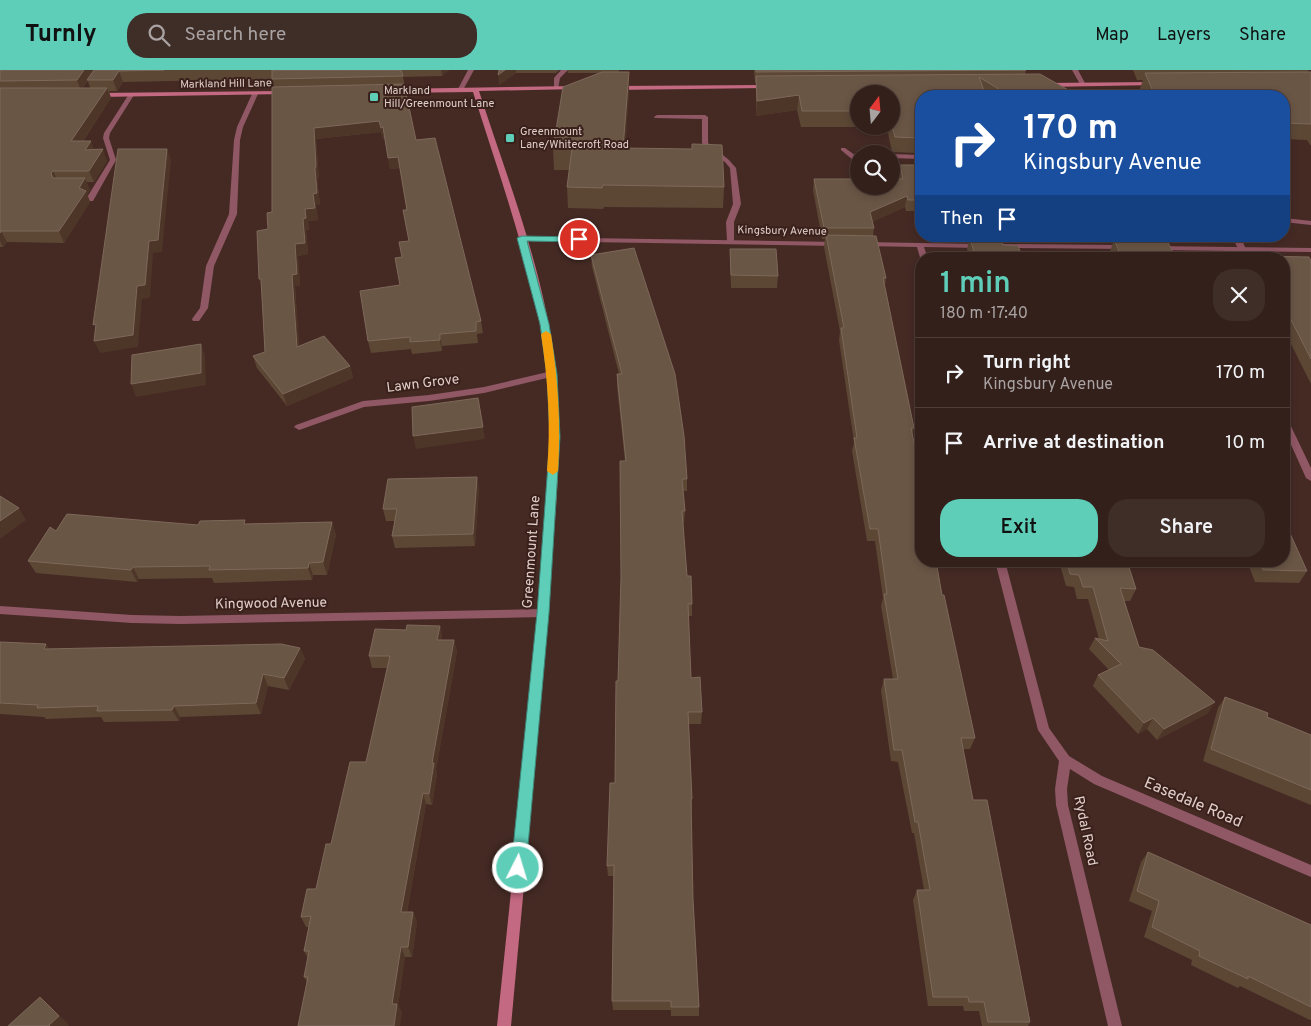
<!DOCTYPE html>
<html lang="en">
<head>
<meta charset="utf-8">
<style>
	body { margin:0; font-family:Overpass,sans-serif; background:#3f2d28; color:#f1f3f6; height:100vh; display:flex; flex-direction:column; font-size:19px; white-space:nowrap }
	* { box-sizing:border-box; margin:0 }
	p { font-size:16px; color:#a9a3a3 }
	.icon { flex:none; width:28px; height:28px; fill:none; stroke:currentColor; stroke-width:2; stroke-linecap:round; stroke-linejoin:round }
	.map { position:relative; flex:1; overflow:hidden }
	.details { position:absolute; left:915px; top:182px; width:375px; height:315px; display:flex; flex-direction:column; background:#34201b; border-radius:20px; box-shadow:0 2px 8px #0003,0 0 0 1px #4e3e3a }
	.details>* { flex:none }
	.banner { position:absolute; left:915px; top:20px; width:375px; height:152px; border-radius:20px; box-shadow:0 2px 8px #0003,0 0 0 1px #4e3e3a; background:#1a4fa0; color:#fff; overflow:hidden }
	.needle { width:32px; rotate:16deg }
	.controls { position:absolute; left:850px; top:15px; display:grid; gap:10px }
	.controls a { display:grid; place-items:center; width:50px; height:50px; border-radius:50%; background:#34201b; box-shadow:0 2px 8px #0003,0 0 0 1px #4e3e3a; font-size:25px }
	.pin { position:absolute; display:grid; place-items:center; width:42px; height:42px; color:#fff; margin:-21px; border:2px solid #fff; border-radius:50%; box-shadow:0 1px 5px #0007 }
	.me { position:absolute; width:55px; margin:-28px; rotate:5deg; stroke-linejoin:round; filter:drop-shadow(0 0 4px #0008) }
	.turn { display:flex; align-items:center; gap:18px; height:105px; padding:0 25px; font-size:22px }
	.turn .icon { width:65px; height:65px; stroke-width:2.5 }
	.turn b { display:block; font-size:35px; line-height:42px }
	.then { display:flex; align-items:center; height:48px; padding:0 25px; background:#0003; gap:10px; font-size:19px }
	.round { display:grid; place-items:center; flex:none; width:52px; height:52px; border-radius:20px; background:#3f2d28 }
	.overview { display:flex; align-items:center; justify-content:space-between; height:85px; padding:0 25px }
	h1 { font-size:30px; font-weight:600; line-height:38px; color:#5eceb8 }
	.action { display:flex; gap:10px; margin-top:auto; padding:10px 25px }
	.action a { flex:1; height:58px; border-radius:20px; background:#5eceb8; color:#111; font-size:20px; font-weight:600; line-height:58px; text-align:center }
	.action a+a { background:#3f2d28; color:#f1f3f6 }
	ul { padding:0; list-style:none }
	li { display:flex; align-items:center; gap:15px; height:70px; padding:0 25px; border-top:1px solid #4e3e3a }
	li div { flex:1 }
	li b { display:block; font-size:19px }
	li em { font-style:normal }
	header { display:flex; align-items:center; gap:30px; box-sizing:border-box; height:70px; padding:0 25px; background:#5eceb8; color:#111 }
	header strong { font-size:24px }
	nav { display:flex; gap:28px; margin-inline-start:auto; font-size:18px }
	.search { width:350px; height:45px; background:#3f2d28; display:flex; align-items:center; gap:12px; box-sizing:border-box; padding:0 18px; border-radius:20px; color:#a9a3a3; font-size:19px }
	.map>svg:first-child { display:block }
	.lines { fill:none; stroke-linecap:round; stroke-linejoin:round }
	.lane { fill:#905765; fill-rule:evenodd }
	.street { fill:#905765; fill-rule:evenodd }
	.secondary { fill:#c36981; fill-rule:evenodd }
	.wall { fill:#5c4735; fill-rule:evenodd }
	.shaded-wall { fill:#4d3528 }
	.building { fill:#6a5645; stroke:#7d685a }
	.route { fill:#5eceb8; stroke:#3d8678 }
	.slow { fill:#f59e0b }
	.poi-dot { fill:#5eceb8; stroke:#3a201a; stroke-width:2 }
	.labels { text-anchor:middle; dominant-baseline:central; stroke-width:4; stroke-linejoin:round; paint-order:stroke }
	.far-street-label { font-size:11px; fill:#e0ceca; stroke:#3a201a }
	.far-poi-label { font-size:11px; fill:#e0ceca; stroke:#3a201a; text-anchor:start }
	.street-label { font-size:14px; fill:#e0ceca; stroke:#3a201a }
	.near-street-label { font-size:16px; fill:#e0ceca; stroke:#3a201a }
</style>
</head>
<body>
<header>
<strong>Turnly</strong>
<div class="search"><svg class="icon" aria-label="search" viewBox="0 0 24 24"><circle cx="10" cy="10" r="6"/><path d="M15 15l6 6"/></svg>Search here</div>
<nav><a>Map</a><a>Layers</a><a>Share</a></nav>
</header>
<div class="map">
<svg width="1311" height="956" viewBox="0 0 1311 956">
	<rect width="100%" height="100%" fill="#452a24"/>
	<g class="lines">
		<g class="lane">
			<polygon points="561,0 568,0 560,8 558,19 554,19 554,8"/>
			<polygon points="657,45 705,45 708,47 708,73 729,90 736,98 741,134 734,152 734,173 731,173 727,171 726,152 733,134 730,98 725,92 706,78 702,73 702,49 655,48 654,47"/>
			<polygon points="1284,148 1311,151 1311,155 1284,152"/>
			<polygon points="1232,166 1240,166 1246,179 1245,181 1239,181"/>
		</g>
		<g class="street">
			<polygon points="468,0 474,0 463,20 459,20 458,19"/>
			<polygon points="1072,0 1078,0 1086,15 1085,16 1081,16"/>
			<polygon points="255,22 258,24 243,57 240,70 237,144 214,196 208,238 199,251 193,251 192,249 200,238 206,196 229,144 234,70 237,57 252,24"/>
			<polygon points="129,24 134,25 110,63 109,68 116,90 93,131 87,131 86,129 110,90 103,68 104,63"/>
			<polygon points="841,78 845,78 859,88 858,105 852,104 853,90 841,80"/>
			<polygon points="891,84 921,85 921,89 891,88"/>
			<polygon points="519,167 838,172 842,174 838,176 522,171 519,171"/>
			<polygon points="862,172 980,174 984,176 980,178 924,177 928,189 921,189 921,191 917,177 865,176 862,176"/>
			<polygon points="1002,174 1125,175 1129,177 1125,179 1005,178 1001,176"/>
			<polygon points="1154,176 1311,178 1311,182 1157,180 1154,180"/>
			<polygon points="552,301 556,304 555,306 484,323 429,331 364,337 302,359 299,360 294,357 296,355 363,331 429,325 484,317"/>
			<polygon points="1284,347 1288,350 1311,398 1311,411 1306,408 1284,359"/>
			<polygon points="995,491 1005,491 1049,658 1069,686 1102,706 1311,795 1311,807 1094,714 1070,699 1067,719 1068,735 1122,956 1108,956 1056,735 1055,719 1059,691 1038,660"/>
			<polygon points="0,536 132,545 181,546 543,539 547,540 548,543 547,546 543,547 181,554 132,553 0,544"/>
		</g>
		<g class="secondary">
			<polygon points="1154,12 1156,13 1156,15 1046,17 1043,15 1046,13"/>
			<polygon points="769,15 771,16 771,18 616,20 613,18 616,16"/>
			<path d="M 576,16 L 578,17 L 578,19 L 479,21 C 509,114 547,208 556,306 C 564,379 554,452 549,524 C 539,668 524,812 511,956 L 497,956 C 512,811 528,666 539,520 C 545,448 556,374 547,302 C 536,205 502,114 473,22 L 393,23 L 390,21 L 393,19 Z"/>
			<polygon points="284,21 287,23 286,24 98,27 95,25 98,23"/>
		</g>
	</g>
	<g class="wall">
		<path d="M 0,0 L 449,0 L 442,6 L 403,7 L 416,70 L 481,251 L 483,263 L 477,264 L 478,273 L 442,276 L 442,281 L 412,284 L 411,279 L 371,283 L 368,271 L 400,215 L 402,187 L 409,171 L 407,140 L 400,98 L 390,99 L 385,69 L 383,69 L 381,62 L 316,69 L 319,109 L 317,109 L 320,135 L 316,135 L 318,150 L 308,151 L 309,160 L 306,160 L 308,184 L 298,186 L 300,216 L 295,216 L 299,276 L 350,296 L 353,308 L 287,336 L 257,298 L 253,286 L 265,282 L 268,159 L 272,142 L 274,16 L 272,9 L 123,12 L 117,21 L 109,21 L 111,28 L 83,71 L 107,91 L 94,112 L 86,112 L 90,120 L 87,124 L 90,132 L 64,173 L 7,172 L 3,177 L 0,177 ZM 88,11 L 90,18 L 83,18 Z"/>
		<polygon points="499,0 559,0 556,3 516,3 499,15"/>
		<polygon points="567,0 619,0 619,2 629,22 625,78 724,117 723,138 604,137 603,139 568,138 567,117 569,100 554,100 553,78 599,3 568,3"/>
		<path d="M 754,0 L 1026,0 L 1025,4 L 1079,26 L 921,26 L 921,82 L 918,83 L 892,82 L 888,63 L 875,63 L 873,57 L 801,57 L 797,40 L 756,46 L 756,13 L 755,13 ZM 859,24 L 891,24 L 891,56 L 859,56 Z"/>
		<polygon points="1133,0 1309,0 1308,2 1311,2 1311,76 1307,70 1284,69 1284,26 1144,26 1140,18 1143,10 1137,10"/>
		<polygon points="900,95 921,95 921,141 906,141 905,137 872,152 874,158 873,166 886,208 885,216 914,358 912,366 942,525 975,668 970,679 963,679 973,730 1030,952 1028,956 982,956 979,941 964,941 963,936 928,936 913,830 917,820 924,820 914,763 912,763 898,692 891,691 881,621 884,609 893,609 881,536 883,528 875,471 867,471 852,381 854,372 839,270 840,261 824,177 825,169 822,169 813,120 814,109 899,109 898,106"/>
		<polygon points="963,166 996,166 996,168 1003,175 1023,189 970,189 967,179 969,171 964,171"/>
		<polygon points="1104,166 1162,166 1161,170 1176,189 1113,189 1110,181 1113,173 1107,173"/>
		<polygon points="730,179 778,206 777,218 731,218 730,191"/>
		<polygon points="591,185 687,409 687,421 683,421 685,441 684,453 683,453 687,506 692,534 692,546 688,546 691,608 702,642 701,654 689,654 692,729 692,740 691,739 693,829 699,937 699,946 671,946 671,940 613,940 612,931 614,806 608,806 607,796 615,713 625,391 617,317 617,304 619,304 592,197"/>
		<polygon points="1258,186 1311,191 1311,314 1284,260 1284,189 1257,189"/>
		<polygon points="477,407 479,419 475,476 395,478 392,466 395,451 386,451 383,439"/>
		<polygon points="332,452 336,465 327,505 313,505 312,510 214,513 212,508 139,509 137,512 36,503 28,491 56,461 198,455"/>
		<polygon points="1059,491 1127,491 1136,519 1130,531 1124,531 1139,577 1208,643 1157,670 1147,659 1138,664 1093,616 1098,605 1109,600 1089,579 1095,568 1099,569 1088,529 1077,529 1074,517 1066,516"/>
		<polygon points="1247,491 1284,491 1307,501 1299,513 1255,512"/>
		<polygon points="440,556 442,568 442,570 454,570 457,582 436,699 437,704 432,735 426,734 407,842 413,842 417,852 412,887 405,887 398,935 402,943 307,912 304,907 308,888 304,881 309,857 306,857 301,847 316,819 331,774 366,692 387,598 372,598 369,586 406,560"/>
		<polygon points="0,572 46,574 49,579 300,578 305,589 289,620 268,616 261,644 180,647 179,651 104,652 101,647 46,649 44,647 0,644"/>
		<polygon points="1225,627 1267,647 1311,665 1311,735 1203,691 1218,638"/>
		<polygon points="1148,782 1311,855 1311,950 1310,950 1240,916 1238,918 1191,895 1192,890 1144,867 1152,841 1129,831 1141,792"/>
	</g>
	<g class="shaded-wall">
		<polygon points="84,0 95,0 87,10 88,11 81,21 77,10"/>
		<polygon points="441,0 449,0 442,6"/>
		<polygon points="505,0 516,0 516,3 499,15 498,5"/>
		<polygon points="119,1 123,12 117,21 113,10"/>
		<polygon points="629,2 629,22 624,99 623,78"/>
		<polygon points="107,18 111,28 75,82 71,71"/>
		<polygon points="799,25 797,40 756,46 757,31"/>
		<polygon points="379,51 383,57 385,69 383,69 381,62 316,69 319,109 317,109 320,135 316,135 318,150 308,151 309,160 306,160 308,184 298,186 300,216 295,216 300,289 297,277 292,205 295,174 303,149 305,139 313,124 315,98 314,58"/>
		<polygon points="921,67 921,82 918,83 921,68"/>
		<polygon points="91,71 95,82 85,80"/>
		<polygon points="103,79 107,91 94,112 89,101"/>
		<polygon points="167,79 171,90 162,182 153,183 150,228 142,229 138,277 100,283 94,271 137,216"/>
		<polygon points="398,87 400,98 390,99 388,88"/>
		<polygon points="53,101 58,112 53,108 51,103"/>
		<polygon points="85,108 90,120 87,124 90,132 64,173 59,161"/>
		<polygon points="907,126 905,137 868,154 870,142"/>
		<polygon points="1,161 7,172 3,177 0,171 0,163"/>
		<polygon points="259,209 261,209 262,221"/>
		<polygon points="440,264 442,276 442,281 440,270"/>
		<polygon points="201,274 205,286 206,315 136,327 131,314"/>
		<polygon points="350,296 353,308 287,336 283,324"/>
		<polygon points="483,357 485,369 416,379 413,366"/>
		<polygon points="477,407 479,419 475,476 473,464"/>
		<polygon points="19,438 26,450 0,469 0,451"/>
		<polygon points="332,452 336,465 327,505 323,492"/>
		<polygon points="309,493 313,505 312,510 308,498"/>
		<polygon points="133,497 139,509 137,512 131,500"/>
		<polygon points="440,556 442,568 440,582 437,570"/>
		<polygon points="454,570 457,582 436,699 437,704 432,735 429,724 432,693"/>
		<polygon points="46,574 54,586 44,579"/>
		<polygon points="300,578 305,589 289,620 284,608"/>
		<polygon points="263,604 268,616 261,644 256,633"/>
		<polygon points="1215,632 1208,643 1157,670 1164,659"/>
		<polygon points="174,636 180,647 179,651 172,640"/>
		<polygon points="1153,648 1147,659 1138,664 1144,653"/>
		<polygon points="423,723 426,734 405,852 401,842"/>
		<polygon points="413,842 417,852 412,887 408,877"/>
		<polygon points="401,877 405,887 398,935 402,943 400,956 394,956 392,934"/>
		<polygon points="40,927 50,936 69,955 68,956 50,956"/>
	</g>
	<g class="building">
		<polygon points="0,0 84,0 77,10 0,11"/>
		<polygon points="94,0 164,0 119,1 113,10 87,10"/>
		<polygon points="272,0 401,0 403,6 272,9"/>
		<polygon points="499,0 505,0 498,5"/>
		<polygon points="756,0 1026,0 756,2"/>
		<polygon points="602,2 629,2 623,78 692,79 692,74 722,75 724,117 603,115 602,118 567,117 572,79 553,78 563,17"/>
		<polygon points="1311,2 1311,54 1284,53 1284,26 1155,26 1145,3"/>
		<polygon points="1040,4 1079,26 1010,26 979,7 986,26 921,26 921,68 895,67 891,52 891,24 859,24 859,41 802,41 799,25 757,31 756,6"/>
		<polygon points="404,14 416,70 435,68 481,251 476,252 476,261 440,264 440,270 410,272 410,267 368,271 360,221 400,215 395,188 402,187 399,172 409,171 403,140 407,140 398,87 388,88 383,57 381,58 379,51 314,58 316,97 315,98 317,123 313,124 315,138 305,139 306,148 303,149 305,173 295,174 297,204 292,205 297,277 324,266 350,296 283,324 253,286 265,282 261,209 259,209 257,161 268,159 267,143 272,142 272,17"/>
		<polygon points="0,18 107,18 71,71 91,71 85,80 103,79 89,101 53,101 51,103 53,108 85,108 79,118 86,121 59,161 1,161 0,163"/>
		<polygon points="118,79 167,79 158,170 149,171 145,215 137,216 133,265 94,271 96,254 93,255"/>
		<polygon points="900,95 921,95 921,130 908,130 907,126 870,142 874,158 824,158 814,109 859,109 859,116 891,116 891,109 903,109"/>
		<polygon points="826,165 876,166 886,208 883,208 914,358 911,358 921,407 921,491 936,491 942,525 944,525 975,668 961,668 973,730 987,730 1030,952 988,952 984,932 969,932 968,927 933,927 917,820 930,820 918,752 915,752 902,680 894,680 884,609 898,609 884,524 887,524 878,459 870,459 854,368 857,368 841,258 844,258"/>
		<polygon points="970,168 1001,168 1003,175 1018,176 1023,189 976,189"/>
		<polygon points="1114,169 1167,170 1176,189 1122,189"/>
		<polygon points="634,178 675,304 684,366 687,409 682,409 685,441 682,441 687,506 691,506 692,534 688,534 691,608 700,607 702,642 688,642 692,729 691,729 693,829 699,937 671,937 671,931 612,931 614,795 607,796 610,713 615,713 616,611 618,611 621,507 620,391 626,391 617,304 622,304 591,185"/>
		<polygon points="730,179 776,179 778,206 731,205"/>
		<polygon points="1258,186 1309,187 1311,191 1311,289 1284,236 1284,189 1259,189"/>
		<polygon points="201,274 201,303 131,314 132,285"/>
		<polygon points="478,328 483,357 413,366 412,337"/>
		<polygon points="477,407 473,464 392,466 397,439 383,439 388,409"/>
		<polygon points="0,426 19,438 0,451"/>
		<polygon points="67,444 198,455 200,451 245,450 244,454 332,452 323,492 309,493 308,498 209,500 210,496 133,497 131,500 28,491 50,457 56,461"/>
		<polygon points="1284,450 1307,501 1263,500 1259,491 1284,491"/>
		<polygon points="1067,491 1127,491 1136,519 1120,518 1139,577 1153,580 1215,632 1164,659 1153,648 1144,653 1098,605 1121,594 1095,568 1108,571 1093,517 1083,517 1079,505 1070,504"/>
		<polygon points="407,555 440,556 437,570 454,570 432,693 434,693 429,724 423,723 401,842 413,842 408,877 401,877 392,934 397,934 394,956 298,956 308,907 304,907 309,881 304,881 311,846 301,847 307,819 316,819 326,774 331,774 350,692 366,692 390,586 369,586 375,559 406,560"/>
		<polygon points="0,572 46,574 44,579 281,574 300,578 284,608 263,604 256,633 174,636 172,640 97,641 98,636 37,638 38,635 0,633"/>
		<polygon points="1225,627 1268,643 1267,647 1311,665 1311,720 1211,679"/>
		<polygon points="1148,782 1311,855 1311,937 1248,906 1248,909 1199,886 1200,881 1152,857 1159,831 1137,821"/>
		<polygon points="40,927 59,946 49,955 50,956 8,956"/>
	</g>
	<polygon class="route" points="522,166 579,167 583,169 579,172 527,171 549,254 557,304 560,367 549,543 526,798 524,803 518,805 513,803 511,798 537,543 550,367 547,304 540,254 517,168"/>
	<path class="slow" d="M 546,261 L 551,264 C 558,310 561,355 558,401 L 553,405 L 547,401 C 551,355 548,310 541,264 Z"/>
	<g class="poi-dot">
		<rect x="369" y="22" width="10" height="10" rx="2.5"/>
		<rect x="505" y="63" width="10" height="10" rx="2.5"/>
	</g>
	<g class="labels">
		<g class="far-street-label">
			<text transform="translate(226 14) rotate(-1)">Markland Hill Lane</text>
			<text transform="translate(782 161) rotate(1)">Kingsbury Avenue</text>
		</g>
		<g class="far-poi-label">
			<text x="384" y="21">Markland<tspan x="384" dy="13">Hill/Greenmount Lane</tspan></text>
			<text x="520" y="62">Greenmount<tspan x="520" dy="13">Lane/Whitecroft Road</tspan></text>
		</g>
		<g class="street-label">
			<text transform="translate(423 314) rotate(-7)">Lawn Grove</text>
			<text transform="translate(532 482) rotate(-86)">Greenmount Lane</text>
			<text transform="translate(271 534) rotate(-1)">Kingwood Avenue</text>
			<text transform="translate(1085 761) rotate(78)">Rydal Road</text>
		</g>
		<g class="near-street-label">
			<text transform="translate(1193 733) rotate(23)">Easedale Road</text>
		</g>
	</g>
</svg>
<div class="controls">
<a><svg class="needle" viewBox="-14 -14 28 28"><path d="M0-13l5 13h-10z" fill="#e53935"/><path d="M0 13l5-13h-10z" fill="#a9a3a3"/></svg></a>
<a><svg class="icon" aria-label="search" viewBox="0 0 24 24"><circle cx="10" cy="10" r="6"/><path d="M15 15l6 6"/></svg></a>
</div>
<div class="pin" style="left:579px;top:169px;background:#d93025"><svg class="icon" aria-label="arrive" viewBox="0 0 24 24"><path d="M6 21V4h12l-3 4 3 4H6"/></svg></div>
<svg class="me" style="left:518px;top:798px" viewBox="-20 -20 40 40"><circle r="17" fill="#5eceb8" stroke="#fff" stroke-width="3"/><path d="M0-11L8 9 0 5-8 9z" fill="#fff"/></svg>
<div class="banner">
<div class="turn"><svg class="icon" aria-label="right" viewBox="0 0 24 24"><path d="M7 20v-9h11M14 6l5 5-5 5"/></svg><div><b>170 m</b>Kingsbury Avenue</div></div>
<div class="then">Then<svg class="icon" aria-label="arrive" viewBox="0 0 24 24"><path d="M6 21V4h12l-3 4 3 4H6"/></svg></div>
</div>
<section class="details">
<div class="overview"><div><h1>1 min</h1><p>180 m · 17:40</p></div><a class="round"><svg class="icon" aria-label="close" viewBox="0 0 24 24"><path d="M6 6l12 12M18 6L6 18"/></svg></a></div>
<ul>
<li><svg class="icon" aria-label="right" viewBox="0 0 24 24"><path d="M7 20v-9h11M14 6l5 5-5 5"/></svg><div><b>Turn right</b><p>Kingsbury Avenue</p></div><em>170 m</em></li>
<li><svg class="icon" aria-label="arrive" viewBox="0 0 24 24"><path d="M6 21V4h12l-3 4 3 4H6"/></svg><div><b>Arrive at destination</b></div><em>10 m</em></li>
</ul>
<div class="action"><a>Exit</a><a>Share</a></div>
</section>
</div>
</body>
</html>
